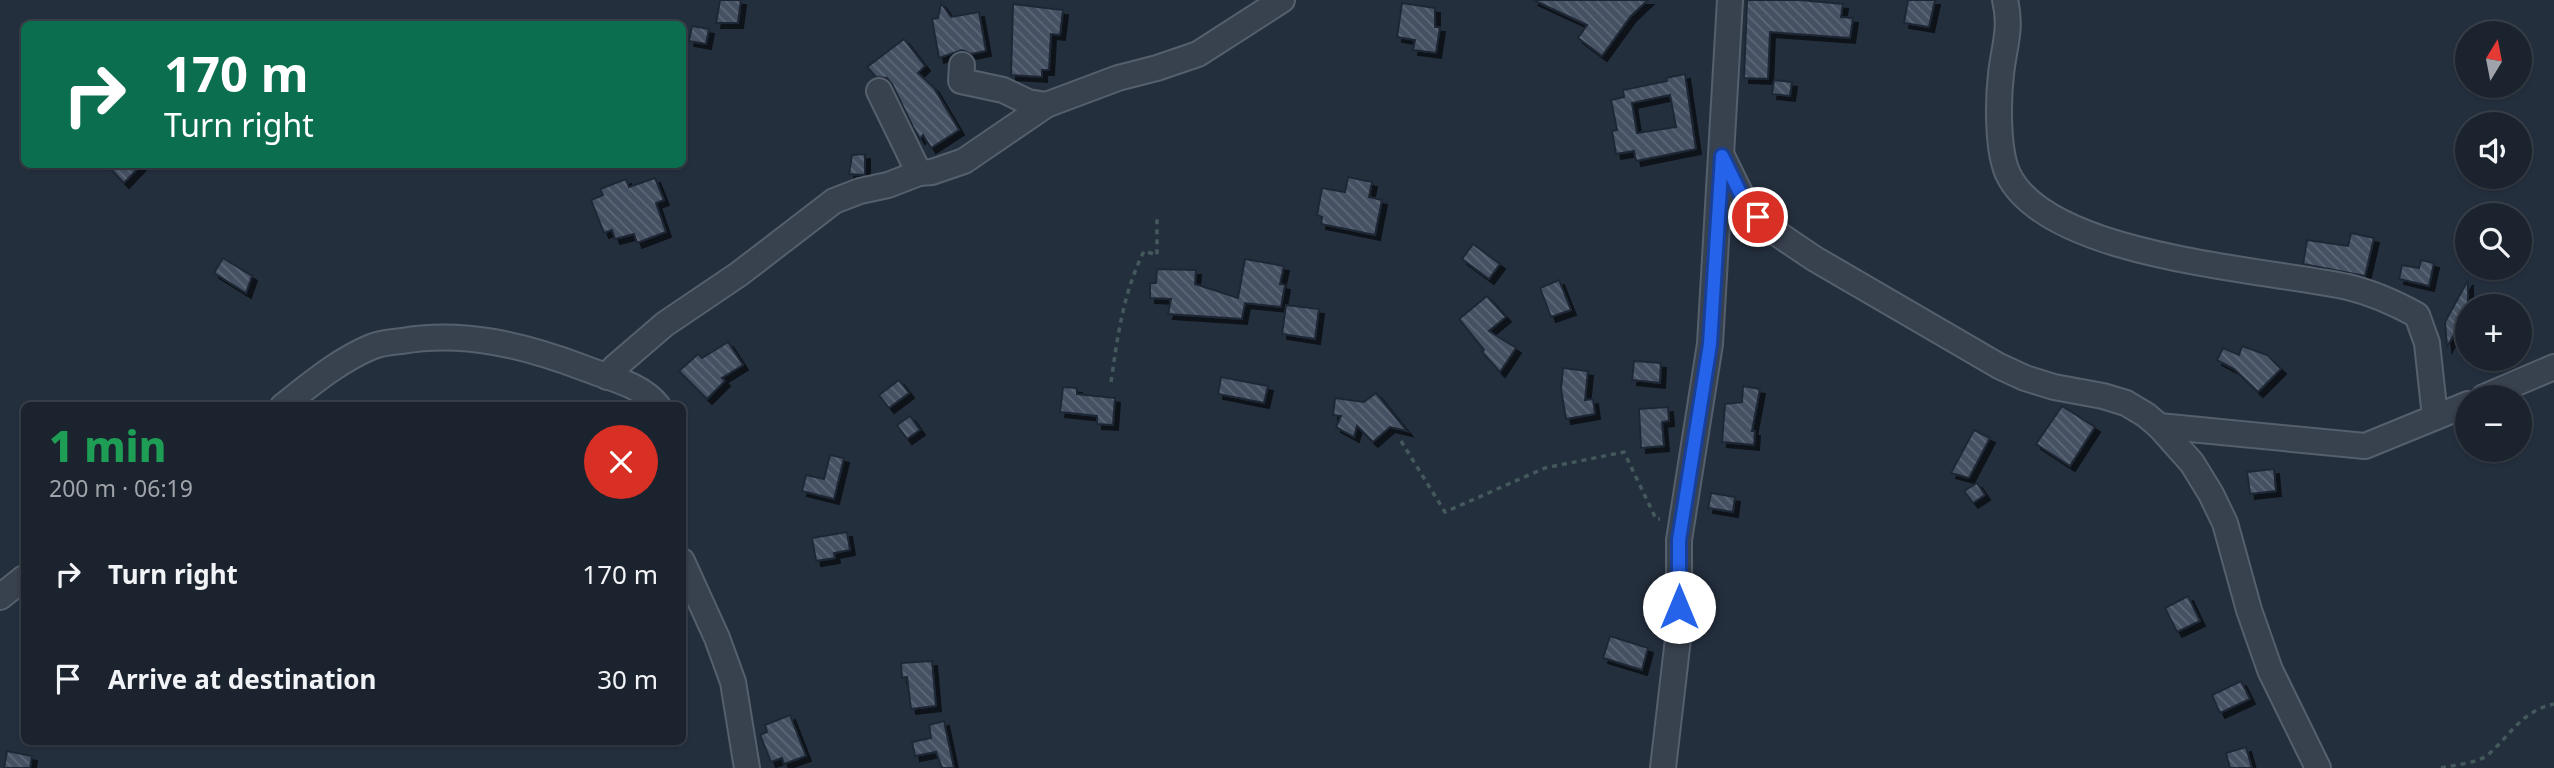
<!DOCTYPE html>
<html lang="en">
<head>
<meta charset="utf-8">
<style>
	body { margin:0; font-family:"Noto Sans",sans-serif; background:#242b36; color:#f1f3f6; height:100vh; display:flex; flex-direction:column; font-size:26px; white-space:nowrap }
	* { box-sizing:border-box; margin:0 }
	p { font-size:23px; color:#a0a4aa }
	.icon { flex:none; width:38px; height:38px; fill:none; stroke:currentColor; stroke-width:2; stroke-linecap:round; stroke-linejoin:round }
	.map { position:relative; flex:1; overflow:hidden }
	.details { position:absolute; left:21px; top:402px; width:665px; height:343px; display:flex; flex-direction:column; background:#1b232e; border-radius:10px; box-shadow:0 2px 5px #0004,0 0 0 2px #39404a }
	.details>* { flex:none }
	.top-card { position:absolute; left:21px; top:21px; width:665px; height:147px; border-radius:10px; box-shadow:0 2px 5px #0004,0 0 0 2px #39404a; background:#0b6e4f; color:#fff; overflow:hidden }
	.needle { width:46px; rotate:10deg }
	.tools { position:absolute; left:2455px; top:21px; display:grid; gap:14px }
	.tools a { display:grid; place-items:center; width:77px; height:77px; border-radius:50%; background:#1b232e; box-shadow:0 2px 5px #0004,0 0 0 2px #39404a; font-size:35px }
	.pin { position:absolute; display:grid; place-items:center; width:60px; height:60px; color:#fff; margin:-30px; border:4px solid #fff; border-radius:50%; box-shadow:0 2px 7px #0007 }
	.me { position:absolute; width:77px; margin:-38px; rotate:0deg; stroke-linejoin:round; filter:drop-shadow(0 0 5px #0008) }
	.turn { display:flex; align-items:center; gap:24px; height:147px; padding:0 28px; font-size:32px }
	.turn .icon { width:91px; height:91px; stroke-width:2.5 }
	.turn b { display:block; font-size:49px; line-height:60px }
	.round { display:grid; place-items:center; flex:none; width:74px; height:74px; border-radius:37px; background:#242b36 }
	.overview { display:flex; align-items:center; justify-content:space-between; height:119px; padding:0 28px }
	h1 { font-size:42px; font-weight:800; line-height:52px; color:#1e9e55 }
	ul { padding:0; list-style:none }
	li { display:flex; align-items:center; gap:21px; height:105px; padding:0 28px }
	li div { flex:1 }
	li b { display:block; font-size:26px }
	li em { font-style:normal }
	.map>svg:first-child { display:block }
	.building { fill:url(#building-back-hatch); stroke:#1f2835; stroke-width:2; fill-rule:evenodd; filter:url(#shadow) }
	.lines { fill:none; stroke-linecap:round; stroke-linejoin:round }
	.minor-casing { stroke:#565f6c; stroke-width:28 }
	.path { stroke:#44595c; stroke-width:3.5; stroke-dasharray:5 5; stroke-linecap:butt }
	.minor { stroke:#38414e; stroke-width:24 }
	.route-casing { stroke:#184099; stroke-width:18 }
	.route { stroke:#2563eb; stroke-width:12 }
</style>
</head>
<body>
<div class="map">
<svg width="2554" height="768" viewBox="0 0 2554 768">
	<defs>
		<pattern id="building-back-hatch" width="6" height="6" patternUnits="userSpaceOnUse" patternTransform="scale(1.75)"><rect width="6" height="6" fill="#455162"/><path d="M-1 5l2 2M0 0l6 6M5-1l2 2" fill="none" stroke="#5d6877"/></pattern>
		<filter id="shadow"><feDropShadow dx="5" dy="5" stdDeviation="0" flood-color="#0009"/></filter>
	</defs>
	<rect width="100%" height="100%" fill="#242f3e"/>
	<g class="building">
		<polygon points="720,0 741,0 738,23 716,23"/>
		<polygon points="1533,0 1648,0 1631,16 1602,56 1578,38 1587,25"/>
		<polygon points="1747,0 1800,0 1843,4 1841,17 1853,18 1850,38 1770,32 1768,79 1744,78"/>
		<polygon points="1908,0 1935,0 1929,27 1904,23"/>
		<polygon points="941,3 951,17 979,12 986,51 971,54 962,50 939,58 932,19 938,18"/>
		<polygon points="1402,3 1435,8 1435,27 1440,27 1436,53 1413,50 1415,40 1397,37"/>
		<polygon points="1013,4 1063,10 1060,35 1051,34 1049,70 1042,70 1042,77 1011,75"/>
		<polygon points="692,26 709,29 706,44 689,41"/>
		<polygon points="904,39 925,66 918,73 934,88 959,130 931,148 923,135 920,139 913,127 892,84 887,78 876,77 867,67"/>
		<path d="M 1685,74 L 1696,149 L 1636,161 L 1634,151 L 1616,154 L 1612,131 L 1617,130 L 1611,100 L 1624,97 L 1623,90 L 1667,81 L 1666,78 ZM 1670,95 L 1676,127 L 1637,133 L 1632,103 Z"/>
		<polygon points="1774,80 1792,82 1790,96 1772,94"/>
		<polygon points="865,154 865,175 849,174 852,155"/>
		<polygon points="106,164 142,164 124,183"/>
		<polygon points="1348,177 1372,182 1369,197 1382,200 1375,235 1321,224 1322,217 1317,215 1322,188 1345,192"/>
		<polygon points="655,178 664,200 656,203 666,232 637,243 634,234 615,239 612,230 604,233 591,200 603,195 600,189 626,179 629,187"/>
		<polygon points="2351,233 2374,238 2365,276 2303,264 2307,240 2348,246"/>
		<polygon points="1473,244 1500,264 1489,279 1462,259"/>
		<polygon points="223,258 252,276 246,293 214,273"/>
		<polygon points="1245,259 1284,266 1280,284 1285,285 1281,307 1245,303 1242,319 1168,314 1171,299 1150,298 1150,283 1156,283 1157,269 1196,270 1195,284 1238,298"/>
		<polygon points="2421,260 2434,263 2429,286 2399,279 2402,265 2419,268"/>
		<polygon points="1559,280 1571,310 1551,317 1540,288"/>
		<polygon points="2468,280 2468,310 2447,347 2445,322"/>
		<polygon points="1487,296 1506,317 1489,331 1516,348 1500,372 1482,352 1484,350 1459,319"/>
		<polygon points="1286,305 1319,309 1315,339 1282,334"/>
		<polygon points="728,342 743,365 722,378 725,381 707,399 679,371 698,354 702,358"/>
		<polygon points="2242,346 2267,355 2281,369 2258,392 2234,369 2217,360 2223,348 2239,355"/>
		<polygon points="1634,361 1661,363 1660,383 1632,380"/>
		<polygon points="1563,368 1588,371 1585,400 1593,399 1595,414 1566,419 1561,389"/>
		<polygon points="1221,377 1268,386 1264,403 1218,394"/>
		<polygon points="899,380 909,393 889,408 879,395"/>
		<polygon points="1743,386 1760,389 1752,431 1755,431 1754,445 1722,442 1725,404 1742,402"/>
		<polygon points="1063,387 1077,388 1077,394 1115,398 1113,425 1097,424 1097,416 1060,412"/>
		<polygon points="1376,393 1407,431 1390,427 1373,442 1357,426 1354,437 1336,427 1341,416 1333,415 1335,398 1364,402"/>
		<polygon points="2062,406 2095,427 2070,466 2036,444"/>
		<polygon points="1668,407 1669,421 1662,422 1664,446 1641,448 1639,409"/>
		<polygon points="910,416 920,430 907,439 897,425"/>
		<polygon points="1974,430 1990,438 1969,478 1951,473"/>
		<polygon points="830,455 844,458 834,499 802,491 806,475 824,479"/>
		<polygon points="2274,469 2276,491 2250,494 2247,472"/>
		<polygon points="1977,483 1985,495 1973,503 1964,491"/>
		<polygon points="1711,493 1735,497 1733,512 1708,508"/>
		<polygon points="847,532 850,550 834,553 835,558 816,561 812,538"/>
		<polygon points="2188,596 2200,621 2177,632 2165,608"/>
		<polygon points="1610,636 1648,648 1642,670 1603,658"/>
		<polygon points="932,661 936,706 911,709 907,677 902,678 901,663"/>
		<polygon points="2241,681 2250,699 2220,713 2212,695"/>
		<polygon points="790,715 806,756 784,764 782,758 771,762 760,735 767,732 765,725"/>
		<polygon points="944,721 954,768 942,768 936,752 915,756 912,742 931,738 929,725"/>
		<polygon points="2246,747 2252,768 2230,768 2226,753"/>
		<polygon points="7,751 32,756 30,768 4,768"/>
	</g>
	<g class="lines">
		<g class="minor-casing">
			<g id="minor">
				<path d="M 2005,0 C 2012,29 2004,46 2001,74 C 1998,100 1997,150 2008,174 C 2048,258 2266,269 2348,287 C 2373,293 2395,303 2417,315 L 2427,343 L 2435,417"/>
				<polyline points="962,65 961,81 1003,90 1028,102 1046,105"/>
				<polyline points="879,91 919,173"/>
				<polyline points="1722,156 1742,197 1758,217 1775,232 1815,259 1999,366 2025,378 2054,387 2103,396 2126,403 2146,415 2159,426 2192,463 2211,494 2225,523 2249,610 2270,670 2318,768"/>
				<polyline points="607,377 615,367 665,324 739,274 834,201 860,191 888,185 919,173 932,172 964,161 1046,105 1118,78 1157,68 1198,54 1282,0"/>
				<polyline points="2484,397 2554,367"/>
				<path d="M 283,406 C 311,384 338,361 371,347 C 380,343 392,342 402,341 C 464,330 526,346 584,368 C 609,378 641,384 658,406"/>
				<polyline points="2159,426 2365,446 2468,404"/>
				<polyline points="682,561 717,638 733,682 747,768"/>
				<polyline points="0,597 24,578"/>
				<polyline points="1663,768 1679,630 1679,540 1710,344 1730,0"/>
			</g>
		</g>
		<g class="path">
			<path d="M 1111,382 C 1118,334 1123,294 1144,251 L 1157,255 L 1157,218"/>
			<polyline points="1401,441 1445,512 1545,468 1624,452 1656,519 1660,519"/>
			<path d="M 2441,768 C 2454,765 2479,763 2489,754 C 2511,734 2522,711 2554,704"/>
		</g>
		<use href="#minor" class="minor"/>
	</g>
	<g class="lines">
		<g class="route-casing">
			<polyline id="route" points="1679,607 1679,540 1710,344 1722,156 1742,197 1758,217"/>
		</g>
		<use href="#route" class="route"/>
	</g>
</svg>
<div class="tools">
<a><svg class="needle" viewBox="-14 -14 28 28"><path d="M0-13l5 13h-10z" fill="#e53935"/><path d="M0 13l5-13h-10z" fill="#a0a4aa"/></svg></a>
<a><svg class="icon" aria-label="sound" viewBox="0 0 24 24"><path d="M4 9h4l5-4v14l-5-4H4zM17 9q2 3 0 6"/></svg></a>
<a><svg class="icon" aria-label="search" viewBox="0 0 24 24"><circle cx="10" cy="10" r="6"/><path d="M15 15l6 6"/></svg></a>
<a>+</a>
<a>−</a>
</div>
<div class="pin" style="left:1758px;top:217px;background:#d93025"><svg class="icon" aria-label="arrive" viewBox="0 0 24 24"><path d="M6 21V4h12l-3 4 3 4H6"/></svg></div>
<svg class="me" style="left:1679px;top:607px" viewBox="-20 -20 40 40"><circle r="19" fill="#fff"/><path d="M0-13L10 11 0 6-10 11z" fill="#2563eb"/></svg>
<div class="top-card">
<div class="turn"><svg class="icon" aria-label="right" viewBox="0 0 24 24"><path d="M7 20v-9h11M14 6l5 5-5 5"/></svg><div><b>170 m</b>Turn right</div></div>
</div>
<section class="details">
<div class="overview"><div><h1>1 min</h1><p>200 m · 06:19</p></div><a class="round" style="background:#d93025;color:#fff"><svg class="icon" aria-label="close" viewBox="0 0 24 24"><path d="M6 6l12 12M18 6L6 18"/></svg></a></div>
<ul>
<li><svg class="icon" aria-label="right" viewBox="0 0 24 24"><path d="M7 20v-9h11M14 6l5 5-5 5"/></svg><div><b>Turn right</b></div><em>170 m</em></li>
<li><svg class="icon" aria-label="arrive" viewBox="0 0 24 24"><path d="M6 21V4h12l-3 4 3 4H6"/></svg><div><b>Arrive at destination</b></div><em>30 m</em></li>
</ul>
</section>
</div>
</body>
</html>
